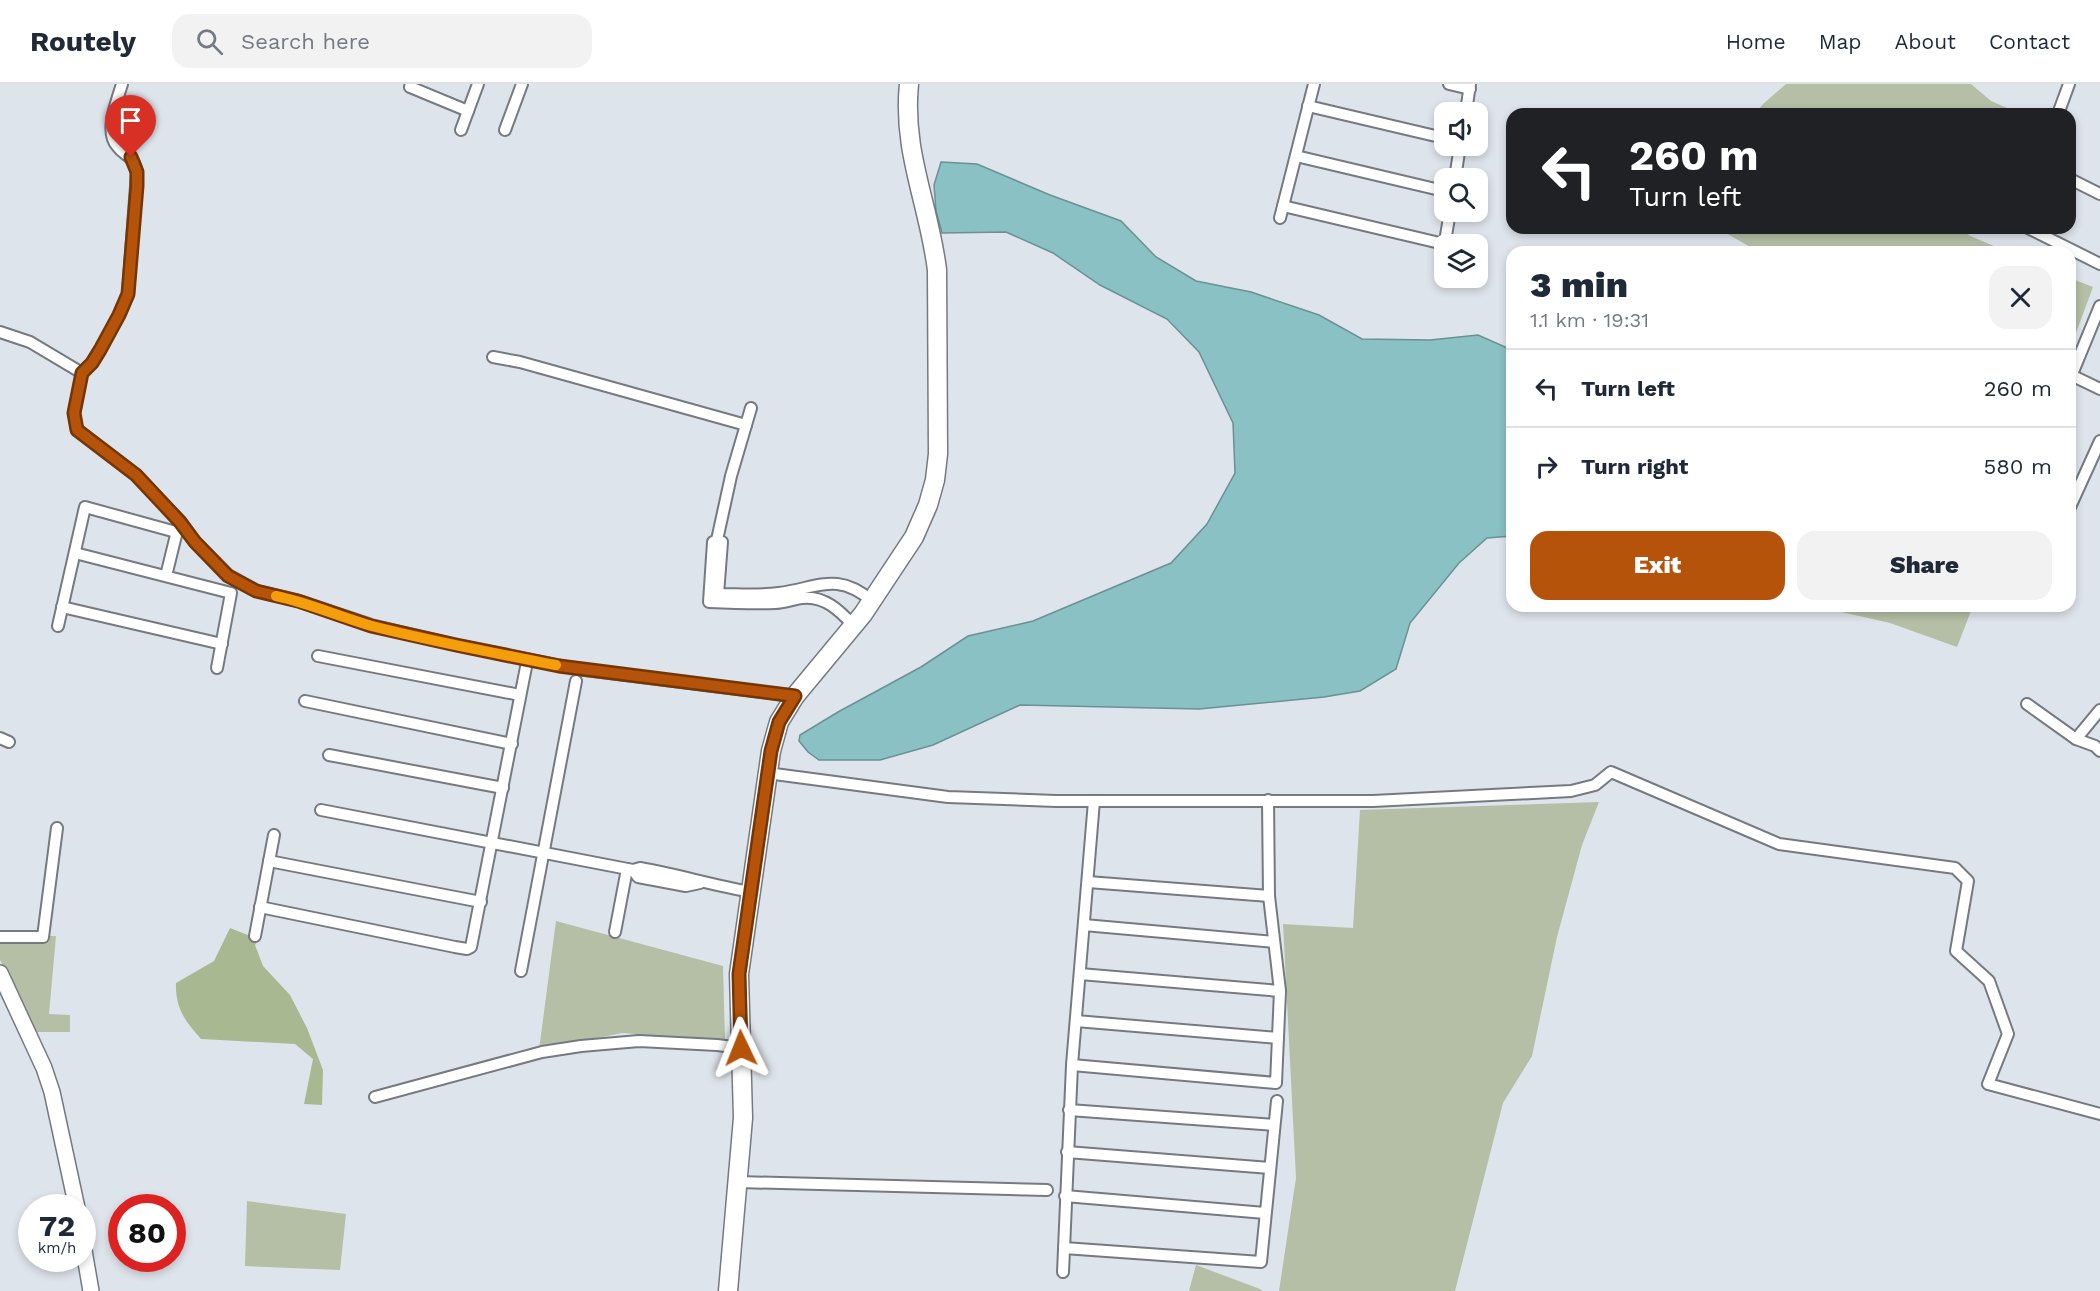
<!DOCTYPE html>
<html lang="en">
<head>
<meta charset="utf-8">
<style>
	body { margin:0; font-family:"Work Sans",sans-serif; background:#f2f2f3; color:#1f2937; height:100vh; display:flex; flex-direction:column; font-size:22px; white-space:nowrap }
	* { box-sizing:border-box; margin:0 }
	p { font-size:20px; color:#747a83 }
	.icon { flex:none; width:33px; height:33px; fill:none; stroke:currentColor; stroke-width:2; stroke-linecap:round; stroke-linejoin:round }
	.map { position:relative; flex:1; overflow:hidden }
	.sheet { position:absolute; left:1506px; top:162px; width:570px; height:366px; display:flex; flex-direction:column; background:#fff; border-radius:18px; box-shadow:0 3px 9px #0003 }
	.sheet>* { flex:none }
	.guide { position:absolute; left:1506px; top:24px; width:570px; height:126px; border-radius:18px; box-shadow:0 3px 9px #0003; background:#202124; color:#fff; overflow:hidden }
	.controls { position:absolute; left:1434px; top:18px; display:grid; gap:12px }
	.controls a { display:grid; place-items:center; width:54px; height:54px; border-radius:12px; background:#fff; box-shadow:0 3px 9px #0003; font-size:30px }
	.speed { position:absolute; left:18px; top:1110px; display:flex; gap:12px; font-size:30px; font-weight:700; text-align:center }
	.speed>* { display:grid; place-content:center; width:78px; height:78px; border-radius:50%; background:#fff; box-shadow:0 3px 9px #0003; line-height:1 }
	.speed small { font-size:15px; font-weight:400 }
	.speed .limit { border:9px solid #d22; background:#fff; color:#111 }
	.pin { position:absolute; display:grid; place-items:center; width:51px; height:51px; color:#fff; margin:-62px -26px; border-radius:50% 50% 50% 0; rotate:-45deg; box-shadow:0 0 6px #0007 }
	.pin .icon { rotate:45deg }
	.me { position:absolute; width:66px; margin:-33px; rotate:358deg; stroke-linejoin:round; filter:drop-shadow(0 0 4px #0008) }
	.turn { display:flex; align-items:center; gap:21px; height:126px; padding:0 24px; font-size:27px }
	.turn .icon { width:78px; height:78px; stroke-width:2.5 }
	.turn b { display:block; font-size:42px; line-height:51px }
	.round { display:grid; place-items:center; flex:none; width:63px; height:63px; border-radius:18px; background:#f2f2f3 }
	.overview { display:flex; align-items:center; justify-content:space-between; height:102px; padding:0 24px }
	h1 { font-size:36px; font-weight:800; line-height:45px }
	.action { display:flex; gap:12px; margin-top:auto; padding:12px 24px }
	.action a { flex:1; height:69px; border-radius:18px; background:#b45309; color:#fff; font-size:24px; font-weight:800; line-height:69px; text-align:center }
	.action a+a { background:#f2f2f3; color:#1f2937 }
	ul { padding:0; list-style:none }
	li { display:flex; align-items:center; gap:18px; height:78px; padding:0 24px; border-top:2px solid #e0e1e3 }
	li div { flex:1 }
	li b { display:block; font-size:22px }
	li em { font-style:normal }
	header { display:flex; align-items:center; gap:36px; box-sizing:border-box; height:84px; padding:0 30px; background:#fff; border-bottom:2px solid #e0e1e3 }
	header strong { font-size:28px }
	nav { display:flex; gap:33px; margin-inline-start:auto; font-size:21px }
	.search { width:420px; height:54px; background:#f2f2f3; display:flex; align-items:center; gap:15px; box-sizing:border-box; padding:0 21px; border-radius:18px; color:#747a83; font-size:22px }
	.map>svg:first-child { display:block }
	.green { fill:#b4bfa6 }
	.forest { fill:#a8b992 }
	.water { fill:#8ac1c4; stroke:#6a9194; stroke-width:1.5 }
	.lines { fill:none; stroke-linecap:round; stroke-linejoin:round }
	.street-casing { stroke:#757a80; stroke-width:14 }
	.secondary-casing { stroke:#757a80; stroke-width:18 }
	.highway-casing { stroke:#757a80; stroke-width:21 }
	.street { stroke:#fff; stroke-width:10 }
	.secondary { stroke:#fff; stroke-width:15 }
	.highway { stroke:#fff; stroke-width:18 }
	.route-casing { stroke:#753606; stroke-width:15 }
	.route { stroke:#b45309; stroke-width:10 }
	.slow { stroke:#f59e0b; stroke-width:10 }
</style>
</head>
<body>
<header>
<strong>Routely</strong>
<div class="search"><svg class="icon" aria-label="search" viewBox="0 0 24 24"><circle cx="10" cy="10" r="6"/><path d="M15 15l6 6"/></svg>Search here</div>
<nav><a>Home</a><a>Map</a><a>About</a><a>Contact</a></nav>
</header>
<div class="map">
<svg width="2100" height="1207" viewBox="0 0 2100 1207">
	<rect width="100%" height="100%" fill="#dee4eb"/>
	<g class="green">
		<polygon points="1786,0 1971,0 1991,17 2021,30 1755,30 1763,20"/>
		<polygon points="1717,144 1973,144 1968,151 2008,168 1759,168"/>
		<polygon points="2070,194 2093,203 2070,265"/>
		<polygon points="1815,522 1973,522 1957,563 1890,539"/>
		<polygon points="1599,718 1582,761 1557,853 1532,972 1503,1019 1455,1207 1279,1207 1296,1094 1283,840 1353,844 1360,726"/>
		<polygon points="556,837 723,882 725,957 622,949 539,966"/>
		<polygon points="49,852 56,852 49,930 70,931 70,948 34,948 0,876 0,857 47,858"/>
		<polygon points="247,1117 346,1130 340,1186 245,1182"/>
		<polygon points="1196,1181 1260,1205 1263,1207 1189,1207"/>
	</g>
	<path class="forest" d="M 230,844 L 258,855 L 255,861 L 263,882 L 290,911 L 307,944 L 323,986 L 322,1021 L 304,1020 L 313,975 L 295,960 L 201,955 C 185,937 175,924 176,899 L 214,877 Z"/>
	<polygon class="water" points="941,78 977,80 1050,111 1121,137 1156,173 1196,197 1251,208 1319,231 1362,255 1430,256 1478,251 1512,266 1512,452 1487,454 1459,479 1410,539 1396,585 1360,607 1324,613 1199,625 1020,621 933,661 880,676 819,676 808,668 799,657 800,651 838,628 921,583 968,552 1033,537 1171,479 1207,440 1235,389 1233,339 1199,268 1167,235 1100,201 1053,169 1006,148 942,149 936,127 934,101"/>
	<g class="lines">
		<g class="street-casing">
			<g id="street">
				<polyline points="1449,0 1470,5"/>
				<polyline points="410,3 468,27"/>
				<polyline points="1308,22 1444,54"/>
				<polyline points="1466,28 1470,0"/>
				<polyline points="2058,30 2069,0"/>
				<polyline points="461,46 478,0"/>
				<polyline points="505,46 522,0"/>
				<polyline points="1296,72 1444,107"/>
				<polyline points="1455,94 1460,62"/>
				<polyline points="2070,95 2100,110"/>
				<polyline points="1283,122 1444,160"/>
				<polyline points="1280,134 1314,0"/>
				<polyline points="2028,144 2100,180"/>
				<polyline points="1442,175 1450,128"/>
				<polyline points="0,248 30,258 82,289 74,329 77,346 136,391 181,438 195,458 228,491 257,507 299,517 371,541 456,561 577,585 795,612"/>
				<polyline points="493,273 520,278 746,341"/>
				<path d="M 82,289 L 92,279 L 100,266 L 119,231 L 128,210 L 137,88 C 133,70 126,74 117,62 C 104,47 117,17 122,0"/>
				<polyline points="2071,291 2100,305"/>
				<polyline points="2070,295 2100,222"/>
				<path d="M 751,324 L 731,392 L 717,456 L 713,458 L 709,518 C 731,519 753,520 775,519 C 784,519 793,515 802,514 C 824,511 840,527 853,541"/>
				<polyline points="2070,423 2100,357"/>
				<path d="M 717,456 L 722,458 L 718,510 C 738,510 759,512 779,509 C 818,504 837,487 872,517"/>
				<polyline points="75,469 231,509 217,584"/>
				<polyline points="166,492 178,443"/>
				<polyline points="62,523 222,560"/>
				<polyline points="58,542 85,423 176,448"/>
				<polyline points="318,572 520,611"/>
				<polyline points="305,617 512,660"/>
				<polyline points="2027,620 2076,655 2095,662 2100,667"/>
				<polyline points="0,654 9,658"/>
				<polyline points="2076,655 2100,626"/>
				<polyline points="329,671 503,704"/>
				<polyline points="767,689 948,713 1056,717 1373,717 1571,707 1595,701 1611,688 1779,760 1955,784 1968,797 1956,867 1989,897 2008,950 1988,1000 2100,1030"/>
				<path d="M 321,726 L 633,786 L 640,784 C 678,791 713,801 751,808"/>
				<polyline points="269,777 481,818"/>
				<polyline points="633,786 638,793 686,802 700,799"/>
				<polyline points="1088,798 1269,812"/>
				<polyline points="260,823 455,863 467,865 471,863 526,583"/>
				<polyline points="1084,841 1274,858"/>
				<polyline points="615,848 627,785"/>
				<polyline points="255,852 274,751"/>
				<polyline points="0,853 43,853 57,744"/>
				<polyline points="521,887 576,597"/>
				<polyline points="1080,890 1280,907"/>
				<polyline points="1076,937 1278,954"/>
				<polyline points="1072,981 1276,999 1280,907 1269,812 1268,716"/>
				<polyline points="375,1013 542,968 581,962 639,957 717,961 741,964"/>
				<polyline points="1069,1026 1274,1041"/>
				<polyline points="1067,1068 1270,1084"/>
				<polyline points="738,1098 1047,1106"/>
				<polyline points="1065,1112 1265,1129"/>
				<polyline points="1064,1164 1261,1178 1277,1017"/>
				<polyline points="1063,1188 1072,981 1094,717"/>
			</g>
		</g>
		<g class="secondary-casing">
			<g id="secondary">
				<polyline points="0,889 44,984 52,1008 77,1124"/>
				<polyline points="82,1155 91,1207"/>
			</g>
		</g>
		<g class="highway-casing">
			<path id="highway" d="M 728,1207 L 743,1034 L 739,890 L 771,667 L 779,638 L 795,612 L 863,530 L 914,453 L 928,421 L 935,396 L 938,370 L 937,186 C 929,120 902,68 909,0"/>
		</g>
		<use href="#street" class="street"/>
		<use href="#secondary" class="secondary"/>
		<use href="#highway" class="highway"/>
	</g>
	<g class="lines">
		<g class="route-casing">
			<polyline id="route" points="131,73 137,88 137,102 128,210 119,231 100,266 92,279 82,289 74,329 77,346 136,391 180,438 195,458 228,492 256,507 298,517 371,542 456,561 559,582 795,612 779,638 771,667 739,890 741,964"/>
		</g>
		<use href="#route" class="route"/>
		<path class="slow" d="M 276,512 C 309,519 340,533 372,542 C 433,558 495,569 556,581"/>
	</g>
</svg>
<div class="controls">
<a><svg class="icon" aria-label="sound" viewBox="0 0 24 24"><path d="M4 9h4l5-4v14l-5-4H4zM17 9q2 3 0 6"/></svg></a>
<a><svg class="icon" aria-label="search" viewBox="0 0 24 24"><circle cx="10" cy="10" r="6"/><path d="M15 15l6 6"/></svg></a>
<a><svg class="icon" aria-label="layers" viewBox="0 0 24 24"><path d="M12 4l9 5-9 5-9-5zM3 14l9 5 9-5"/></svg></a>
</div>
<div class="speed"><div>72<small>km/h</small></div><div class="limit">80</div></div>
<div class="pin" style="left:131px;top:73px;background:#d93025"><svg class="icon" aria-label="arrive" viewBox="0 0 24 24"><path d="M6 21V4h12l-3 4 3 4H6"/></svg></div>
<svg class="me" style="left:741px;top:964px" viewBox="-20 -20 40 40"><path d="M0-17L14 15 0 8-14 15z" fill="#b45309" stroke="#fff" stroke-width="4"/></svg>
<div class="guide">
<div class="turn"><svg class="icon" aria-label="left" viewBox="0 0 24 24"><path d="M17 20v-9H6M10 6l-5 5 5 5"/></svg><div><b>260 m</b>Turn left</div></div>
</div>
<section class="sheet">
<div class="overview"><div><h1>3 min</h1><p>1.1 km · 19:31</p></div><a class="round"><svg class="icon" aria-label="close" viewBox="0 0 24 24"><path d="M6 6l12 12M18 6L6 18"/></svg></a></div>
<ul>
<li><svg class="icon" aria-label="left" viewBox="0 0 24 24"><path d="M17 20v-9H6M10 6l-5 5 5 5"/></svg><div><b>Turn left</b></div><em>260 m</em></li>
<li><svg class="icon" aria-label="right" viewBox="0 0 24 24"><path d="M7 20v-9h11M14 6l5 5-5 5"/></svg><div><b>Turn right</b></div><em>580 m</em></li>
</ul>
<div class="action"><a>Exit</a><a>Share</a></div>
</section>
</div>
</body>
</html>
